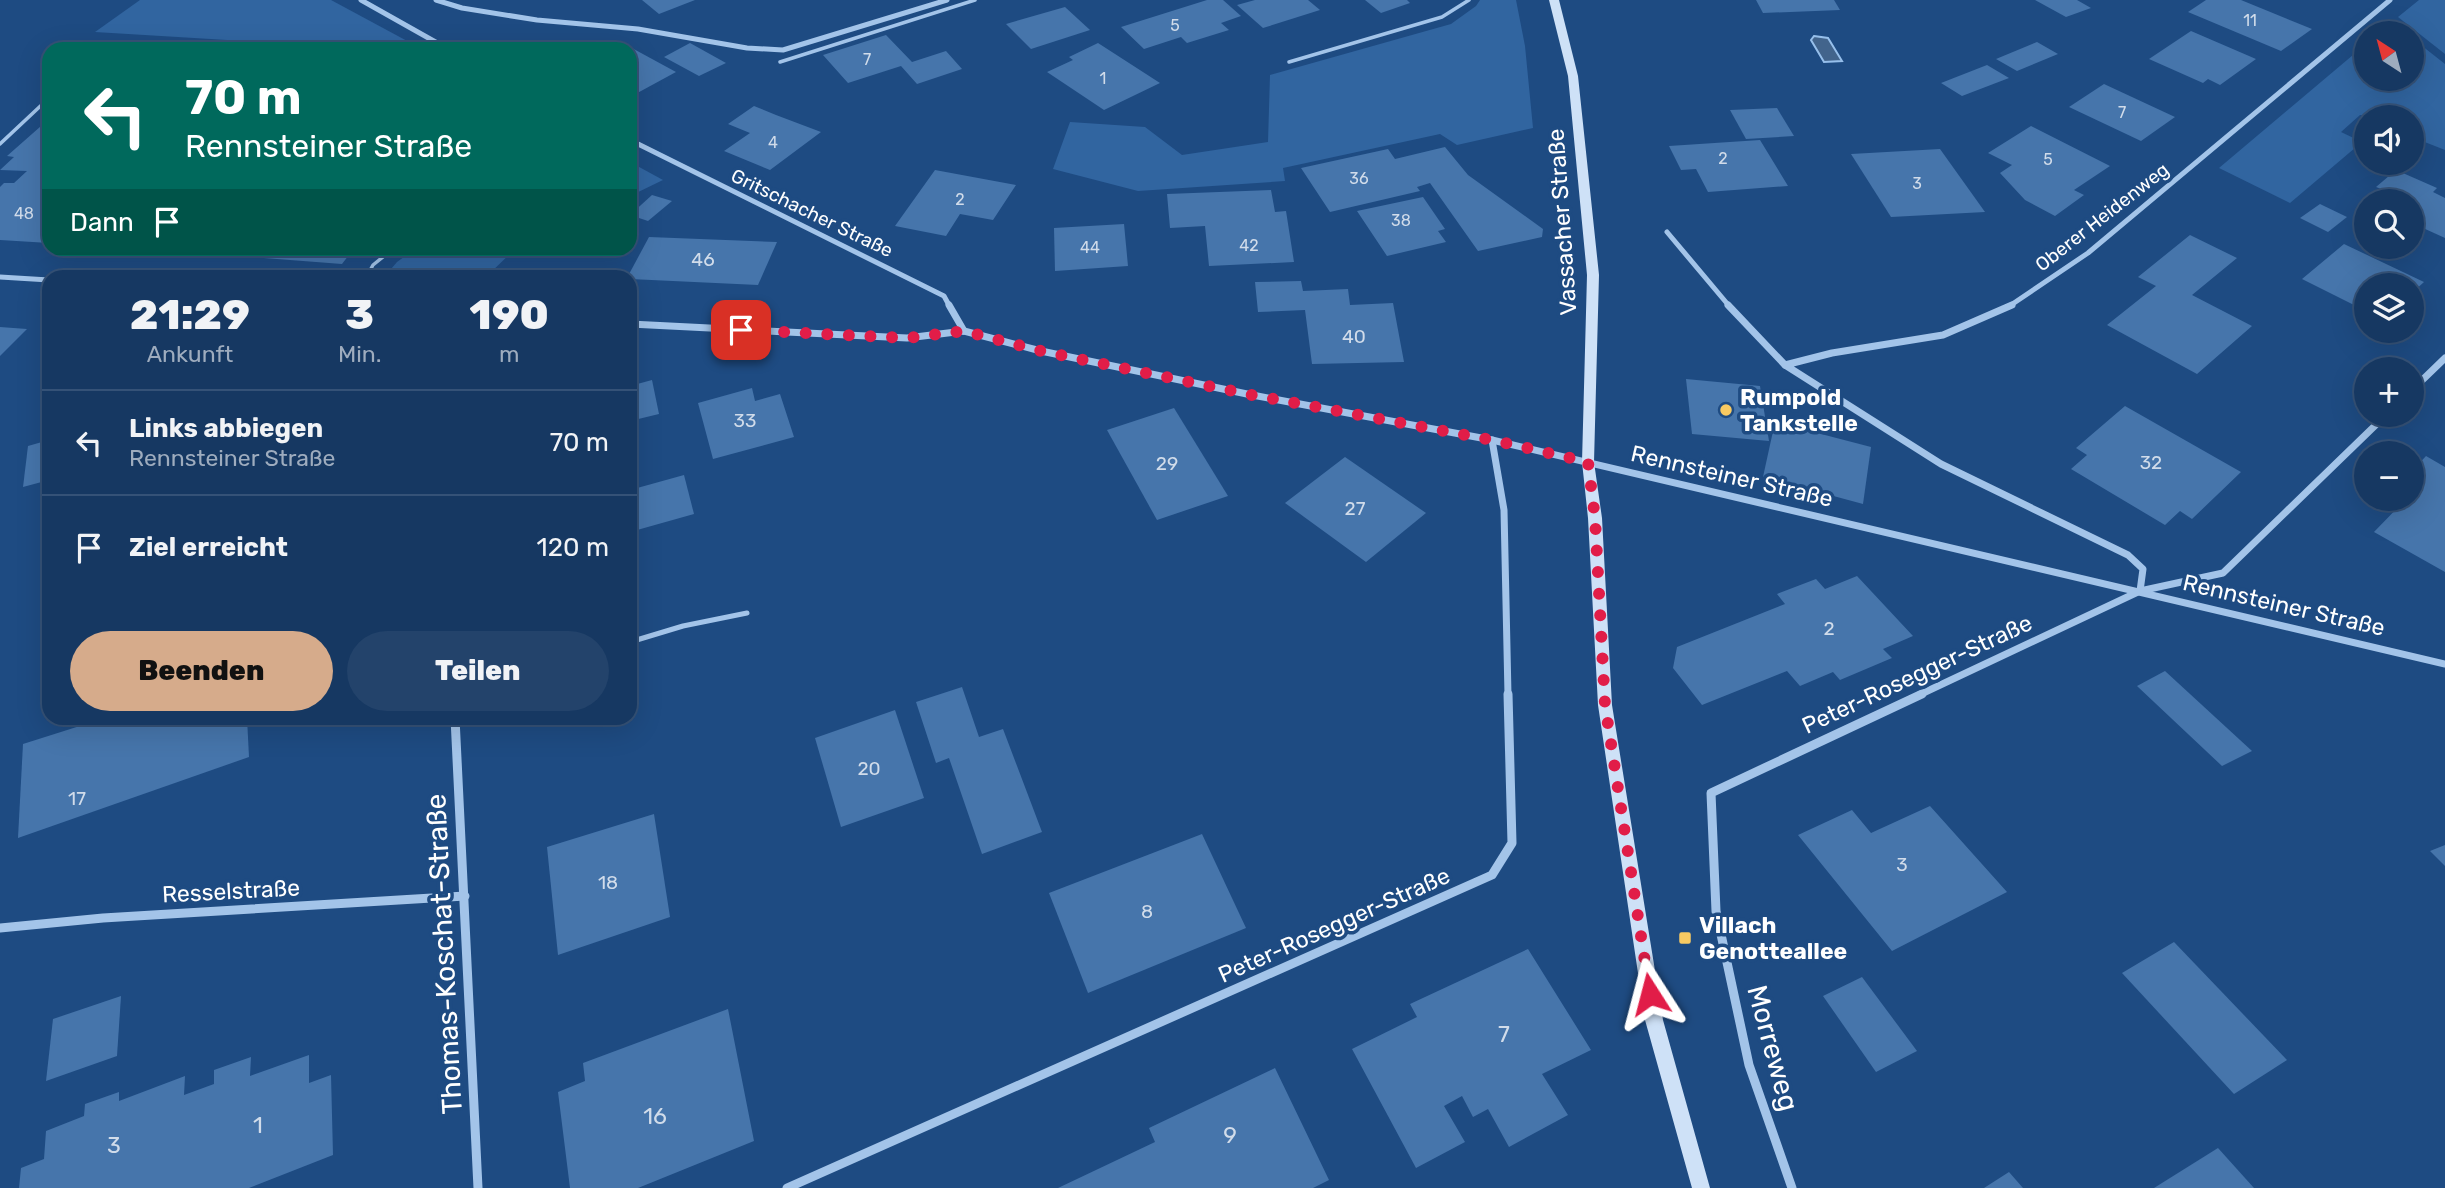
<!DOCTYPE html>
<html lang="de">
<head>
<meta charset="utf-8">
<style>
	body { margin:0; font-family:Rubik,sans-serif; background:#23436b; color:#f1f3f6; height:100vh; display:flex; flex-direction:column; font-size:26px; white-space:nowrap }
	* { box-sizing:border-box; margin:0 }
	p { font-size:23px; color:#9eacbe }
	.icon { flex:none; width:38px; height:38px; fill:none; stroke:currentColor; stroke-width:2; stroke-linecap:round; stroke-linejoin:round }
	.map { position:relative; flex:1; overflow:hidden }
	.side { position:absolute; left:42px; top:270px; width:595px; height:455px; display:flex; flex-direction:column; background:#163862; border-radius:21px; box-shadow:0 7px 28px #0002,0 0 0 2px #355277 }
	.side>* { flex:none }
	.top-card { position:absolute; left:42px; top:42px; width:595px; height:214px; border-radius:21px; box-shadow:0 7px 28px #0002,0 0 0 2px #355277; background:#00695c; color:#fff; overflow:hidden }
	.needle { width:46px; rotate:324deg }
	.controls { position:absolute; left:2354px; top:21px; display:grid; gap:14px }
	.controls a { display:grid; place-items:center; width:70px; height:70px; border-radius:50%; background:#163862; box-shadow:0 7px 28px #0002,0 0 0 2px #355277; font-size:35px }
	.pin { position:absolute; display:grid; place-items:center; width:60px; height:60px; color:#fff; margin:-30px; border-radius:14px; box-shadow:0 4px 10px #0006 }
	.me { position:absolute; width:77px; margin:-38px; rotate:351deg; stroke-linejoin:round; filter:drop-shadow(0 0 5px #0008) }
	.turn { display:flex; align-items:center; gap:24px; height:147px; padding:0 28px; font-size:32px }
	.turn .icon { width:91px; height:91px; stroke-width:2.5 }
	.turn b { display:block; font-size:49px; line-height:60px }
	.then { display:flex; align-items:center; height:66px; padding:0 28px; background:#0003; gap:14px; font-size:26px }
	.eta { display:flex; justify-content:space-evenly; align-items:center; height:119px; text-align:center }
	.eta b { font-size:42px; font-weight:800; line-height:49px }
	.primary-button { display:flex; gap:14px; margin-top:auto; padding:14px 28px }
	.primary-button a { flex:1; height:80px; border-radius:42px; background:#d6ab8b; color:#111; font-size:28px; font-weight:800; line-height:80px; text-align:center }
	.primary-button a+a { background:#23436b; color:#f1f3f6 }
	ul { padding:0; list-style:none }
	li { display:flex; align-items:center; gap:21px; height:105px; padding:0 28px; border-top:2px solid #355277 }
	li div { flex:1 }
	li b { display:block; font-size:26px }
	li em { font-style:normal }
	.map>svg:first-child { display:block }
	.green { fill:#3165a0 }
	.water { fill:#42648c; stroke:#96bfeb; stroke-width:2 }
	.building { fill:#4675ab }
	.lines { fill:none; stroke-linecap:round; stroke-linejoin:round }
	.lane-far1 { stroke:#a3c4e9; stroke-width:3.5 }
	.lane { stroke:#a3c4e9; stroke-width:5 }
	.street-far2 { stroke:#a3c4e9; stroke-width:5 }
	.street-far1 { stroke:#a3c4e9; stroke-width:7 }
	.street { stroke:#a3c4e9; stroke-width:9 }
	.secondary { fill:#cee1f7; fill-rule:evenodd }
	.route { stroke:#e11d48; stroke-width:12; stroke-dasharray:0 21.6 }
	.poi-dot { fill:#f8ca62; stroke:#1e4b82; stroke-width:2.5 }
	.labels { text-anchor:middle; dominant-baseline:central; stroke-width:7; stroke-linejoin:round; paint-order:stroke }
	.far-number-label { font-size:16px; fill:#d1dcea }
	.far-street-label { font-size:19px; fill:#fff; stroke:#1e4b82 }
	.number-label { font-size:19px; fill:#d1dcea }
	.street-label { font-size:23px; fill:#fff; stroke:#1e4b82 }
	.poi-label { font-size:23px; font-weight:bold; fill:#fff; stroke:#1e4b82; text-anchor:start }
	.near-number-label { font-size:23px; fill:#d1dcea }
	.near-street-label { font-size:28px; fill:#fff; stroke:#1e4b82 }
</style>
</head>
<body>
<div class="map">
<svg width="2445" height="1188" viewBox="0 0 2445 1188">
	<rect width="100%" height="100%" fill="#1e4b82"/>
	<g class="green">
		<polygon points="140,0 331,0 422,49 379,49 95,32"/>
		<polygon points="1480,0 1516,0 1525,46 1533,128 1457,145 1440,134 1283,168 1285,181 1138,191 1053,169 1070,122 1145,127 1182,155 1268,142 1270,75 1451,24 1476,6"/>
		<polygon points="2419,0 2445,0 2445,54 2398,17"/>
		<polygon points="2412,38 2445,64 2445,150 2412,137 2412,117 2360,115 2341,132 2362,142 2290,203 2219,168 2366,44 2366,79 2412,79"/>
		<polygon points="630,162 663,180 630,196"/>
		<polygon points="415,249 415,248 515,249 487,276 385,276 397,262"/>
	</g>
	<polygon class="water" points="1814,36 1828,38 1842,61 1824,62 1811,40"/>
	<g class="building">
		<polygon points="642,0 695,0 659,14"/>
		<polygon points="1207,0 1223,0 1241,16 1221,23 1229,30 1187,43 1181,37 1144,49 1121,27"/>
		<polygon points="1255,0 1308,0 1320,10 1263,28 1237,5"/>
		<polygon points="1365,0 1407,0 1410,3 1381,13"/>
		<polygon points="1756,0 1834,0 1840,10 1763,13"/>
		<polygon points="2035,0 2077,0 2091,8 2066,17"/>
		<polygon points="2206,0 2241,0 2312,29 2281,51 2188,12"/>
		<polygon points="1065,7 1090,30 1031,49 1006,24"/>
		<polygon points="2191,31 2256,59 2220,85 2208,79 2203,83 2149,59"/>
		<polygon points="886,35 912,62 946,51 962,69 917,84 901,66 848,83 823,55"/>
		<polygon points="2037,42 2058,54 2017,71 1996,59"/>
		<polygon points="690,43 726,63 699,76 664,57"/>
		<polygon points="1098,43 1160,83 1104,110 1047,72 1073,60 1069,57"/>
		<polygon points="630,47 676,72 630,97"/>
		<polygon points="1987,65 2009,78 1962,96 1941,83"/>
		<polygon points="2104,84 2175,117 2141,141 2069,107"/>
		<polygon points="754,106 776,115 821,132 770,170 724,151 750,133 728,124"/>
		<polygon points="1777,108 1794,136 1746,139 1730,110"/>
		<polygon points="49,119 49,243 0,240 0,187 4,183 14,183 27,171 0,170 14,157 7,156"/>
		<polygon points="2031,126 2110,166 2074,190 2084,195 2055,216 2025,200 2000,173 2012,165 1988,153"/>
		<polygon points="1760,140 1788,186 1708,192 1696,169 1681,170 1669,146"/>
		<polygon points="1445,147 1468,175 1543,229 1542,237 1478,251 1430,183 1417,187 1420,191 1330,212 1301,168 1388,149 1395,159"/>
		<polygon points="1940,149 1985,212 1891,217 1851,154"/>
		<polygon points="935,170 1016,185 993,220 960,214 946,236 895,226"/>
		<polygon points="2396,170 2437,188 2433,192 2445,198 2445,238 2412,223 2412,201 2376,187"/>
		<polygon points="1271,190 1275,212 1286,211 1294,262 1209,266 1205,226 1170,228 1167,194"/>
		<polygon points="652,195 672,201 648,221 630,215"/>
		<polygon points="1423,197 1445,229 1438,231 1446,242 1387,256 1357,211"/>
		<polygon points="2320,204 2347,217 2328,232 2300,218"/>
		<polygon points="1124,224 1128,266 1055,271 1054,228"/>
		<polygon points="2190,235 2237,258 2192,295 2252,326 2197,374 2107,325 2156,286 2138,277"/>
		<polygon points="649,237 777,242 758,285 630,279 628,276"/>
		<polygon points="2344,244 2424,282 2412,293 2412,285 2366,285 2366,311 2302,279"/>
		<polygon points="259,248 365,248 362,252 352,251 342,264 251,257"/>
		<polygon points="1301,281 1303,291 1348,289 1350,305 1393,303 1404,362 1312,364 1305,310 1258,312 1255,282"/>
		<polygon points="0,327 27,329 0,356"/>
		<polygon points="1686,379 1760,386 1769,441 1692,434"/>
		<polygon points="652,380 659,414 630,421 630,386"/>
		<polygon points="752,388 755,401 780,394 794,437 713,459 698,403"/>
		<polygon points="2125,406 2241,472 2192,519 2180,511 2165,525 2071,469 2087,455 2076,448"/>
		<polygon points="1174,408 1228,496 1157,520 1107,430"/>
		<polygon points="1775,422 1871,447 1863,504 1763,477"/>
		<polygon points="49,440 49,480 23,487 28,446"/>
		<polygon points="2426,456 2445,467 2445,572 2374,532 2406,499 2412,499 2412,471"/>
		<polygon points="1345,457 1426,513 1366,562 1285,503"/>
		<polygon points="684,475 694,514 630,532 630,490"/>
		<polygon points="630,558 638,592 630,595"/>
		<polygon points="1857,576 1913,636 1883,649 1892,658 1840,680 1833,672 1800,686 1787,671 1702,705 1673,668 1677,647 1785,604 1777,594 1816,579 1825,589"/>
		<polygon points="2165,671 2252,751 2222,766 2137,686"/>
		<polygon points="962,687 979,737 1003,729 1042,832 982,854 949,758 936,763 916,702"/>
		<polygon points="895,710 924,798 841,827 815,738"/>
		<polygon points="105,718 247,718 249,757 18,838 23,744"/>
		<polygon points="1930,806 2007,892 1892,951 1798,835 1852,810 1871,833"/>
		<polygon points="654,814 670,917 558,955 547,847"/>
		<polygon points="1202,834 1246,928 1088,993 1049,893"/>
		<polygon points="2445,845 2445,866 2430,851"/>
		<polygon points="2174,942 2287,1060 2234,1094 2122,973"/>
		<polygon points="1528,949 1591,1050 1542,1074 1568,1115 1509,1147 1488,1109 1473,1117 1462,1096 1444,1106 1465,1142 1416,1168 1352,1049 1417,1017 1410,1004"/>
		<polygon points="1862,977 1917,1051 1876,1072 1823,996"/>
		<polygon points="121,996 117,1056 46,1081 53,1019"/>
		<polygon points="728,1009 754,1141 638,1188 570,1188 558,1092 585,1081 583,1063"/>
		<polygon points="309,1055 309,1083 331,1075 333,1155 249,1188 19,1188 21,1168 44,1159 46,1131 84,1116 85,1104 119,1092 119,1101 185,1076 184,1095 214,1084 214,1070 251,1057 250,1076"/>
		<polygon points="1275,1068 1329,1180 1313,1188 1058,1188 1155,1142 1149,1128"/>
		<polygon points="2218,1148 2254,1188 2154,1188"/>
		<polygon points="2009,1172 2023,1188 1984,1188"/>
	</g>
	<g class="lines">
		<g class="lane-far1">
			<polyline points="780,62 975,0"/>
			<polyline points="1289,62 1442,17 1469,0"/>
			<polyline points="0,144 49,98"/>
			<polyline points="367,276 373,265 394,248"/>
		</g>
		<polyline class="lane" points="630,642 683,626 747,613"/>
		<g class="street-far2">
			<polyline points="361,0 448,49"/>
			<polyline points="436,0 462,8 537,20 638,29 747,48 783,50 947,0"/>
			<polyline points="630,140 944,296 950,307"/>
			<polyline points="1667,232 1730,307"/>
			<polyline points="0,277 49,280"/>
			<polyline points="2008,307 2088,253 2390,0"/>
		</g>
		<g class="street-far1">
			<polyline points="949,305 964,331"/>
			<polyline points="1728,305 1785,365"/>
			<polyline points="2012,305 1943,335 1832,353 1785,365 1941,464 2128,555 2143,569 2140,591"/>
			<polyline points="630,324 907,338 964,331 1041,351 1247,394 1492,440 2445,664"/>
			<polyline points="2412,390 2445,358"/>
			<polyline points="1492,440 1504,510 1508,695"/>
			<polyline points="1919,695 2140,591 2223,573 2386,415"/>
		</g>
		<g class="street">
			<polyline points="455,718 478,1188"/>
			<polyline points="0,928 103,918 465,896"/>
			<polyline points="787,1188 1492,875 1512,843 1508,694"/>
			<polyline points="1792,1188 1749,1065 1716,911 1711,793 1922,694"/>
		</g>
		<polygon class="secondary" points="1549,0 1559,0 1578,76 1599,275 1594,462 1602,518 1612,705 1663,1020 1710,1188 1692,1188 1645,1020 1598,705 1588,518 1582,462 1587,275 1568,76"/>
	</g>
	<g class="lines">
		<polyline class="route" points="741,330 907,338 964,331 1041,351 1247,394 1492,440 1588,462 1595,518 1605,705 1650,994"/>
	</g>
	<g class="poi-dot">
		<circle cx="1726" cy="410" r="7"/>
		<rect x="1678" y="931" width="14" height="14" rx="3.5"/>
	</g>
	<g class="labels">
		<g class="far-number-label">
			<text x="2250" y="20">11</text>
			<text x="1175" y="25">5</text>
			<text x="867" y="59">7</text>
			<text x="1103" y="78">1</text>
			<text x="2122" y="112">7</text>
			<text x="773" y="142">4</text>
			<text x="1723" y="158">2</text>
			<text x="2048" y="159">5</text>
			<text x="1359" y="178">36</text>
			<text x="1917" y="183">3</text>
			<text x="960" y="199">2</text>
			<text x="24" y="213">48</text>
			<text x="1401" y="220">38</text>
			<text x="1249" y="245">42</text>
			<text x="1090" y="247">44</text>
		</g>
		<g class="far-street-label">
			<text transform="translate(812 213) rotate(26)">Gritschacher Straße</text>
			<text transform="translate(2102 217) rotate(-38)">Oberer Heidenweg</text>
		</g>
		<g class="number-label">
			<text x="703" y="259">46</text>
			<text x="1354" y="336">40</text>
			<text x="745" y="420">33</text>
			<text x="2151" y="462">32</text>
			<text x="1167" y="463">29</text>
			<text x="1355" y="508">27</text>
			<text x="1829" y="628">2</text>
			<text x="869" y="768">20</text>
			<text x="77" y="798">17</text>
			<text x="1902" y="864">3</text>
			<text x="608" y="882">18</text>
			<text x="1147" y="911">8</text>
		</g>
		<g class="street-label">
			<text transform="translate(1562 222) rotate(-94)">Vassacher Straße</text>
			<text transform="translate(1732 476) rotate(13)">Rennsteiner Straße</text>
			<text transform="translate(2284 605) rotate(13)">Rennsteiner Straße</text>
			<text transform="translate(1917 674) rotate(-25)">Peter-Rosegger-Straße</text>
			<text transform="translate(231 891) rotate(-3)">Resselstraße</text>
			<text transform="translate(1334 925) rotate(-24)">Peter-Rosegger-Straße</text>
		</g>
		<g class="poi-label">
			<text x="1740" y="397">Rumpold<tspan x="1740" dy="26">Tankstelle</tspan></text>
			<text x="1699" y="925">Villach<tspan x="1699" dy="26">Genotteallee</tspan></text>
		</g>
		<g class="near-number-label">
			<text x="1504" y="1034">7</text>
			<text x="655" y="1116">16</text>
			<text x="258" y="1125">1</text>
			<text x="1230" y="1135">9</text>
			<text x="114" y="1145">3</text>
		</g>
		<g class="near-street-label">
			<text transform="translate(444 954) rotate(-93)">Thomas-Koschat-Straße</text>
			<text transform="translate(1773 1048) rotate(75)">Morreweg</text>
		</g>
	</g>
</svg>
<div class="controls">
<a><svg class="needle" viewBox="-14 -14 28 28"><path d="M0-13l5 13h-10z" fill="#e53935"/><path d="M0 13l5-13h-10z" fill="#9eacbe"/></svg></a>
<a><svg class="icon" aria-label="sound" viewBox="0 0 24 24"><path d="M4 9h4l5-4v14l-5-4H4zM17 9q2 3 0 6"/></svg></a>
<a><svg class="icon" aria-label="search" viewBox="0 0 24 24"><circle cx="10" cy="10" r="6"/><path d="M15 15l6 6"/></svg></a>
<a><svg class="icon" aria-label="layers" viewBox="0 0 24 24"><path d="M12 4l9 5-9 5-9-5zM3 14l9 5 9-5"/></svg></a>
<a>+</a>
<a>−</a>
</div>
<div class="pin" style="left:741px;top:330px;background:#d93025"><svg class="icon" aria-label="arrive" viewBox="0 0 24 24"><path d="M6 21V4h12l-3 4 3 4H6"/></svg></div>
<svg class="me" style="left:1650px;top:994px" viewBox="-20 -20 40 40"><path d="M0-17L14 15 0 8-14 15z" fill="#e11d48" stroke="#fff" stroke-width="4"/></svg>
<div class="top-card">
<div class="turn"><svg class="icon" aria-label="left" viewBox="0 0 24 24"><path d="M17 20v-9H6M10 6l-5 5 5 5"/></svg><div><b>70 m</b>Rennsteiner Straße</div></div>
<div class="then">Dann<svg class="icon" aria-label="arrive" viewBox="0 0 24 24"><path d="M6 21V4h12l-3 4 3 4H6"/></svg></div>
</div>
<section class="side">
<div class="eta">
<div><b>21:29</b><p>Ankunft</p></div>
<div><b>3</b><p>Min.</p></div>
<div><b>190</b><p>m</p></div>
</div>
<ul>
<li><svg class="icon" aria-label="left" viewBox="0 0 24 24"><path d="M17 20v-9H6M10 6l-5 5 5 5"/></svg><div><b>Links abbiegen</b><p>Rennsteiner Straße</p></div><em>70 m</em></li>
<li><svg class="icon" aria-label="arrive" viewBox="0 0 24 24"><path d="M6 21V4h12l-3 4 3 4H6"/></svg><div><b>Ziel erreicht</b></div><em>120 m</em></li>
</ul>
<div class="primary-button"><a>Beenden</a><a>Teilen</a></div>
</section>
</div>
</body>
</html>
